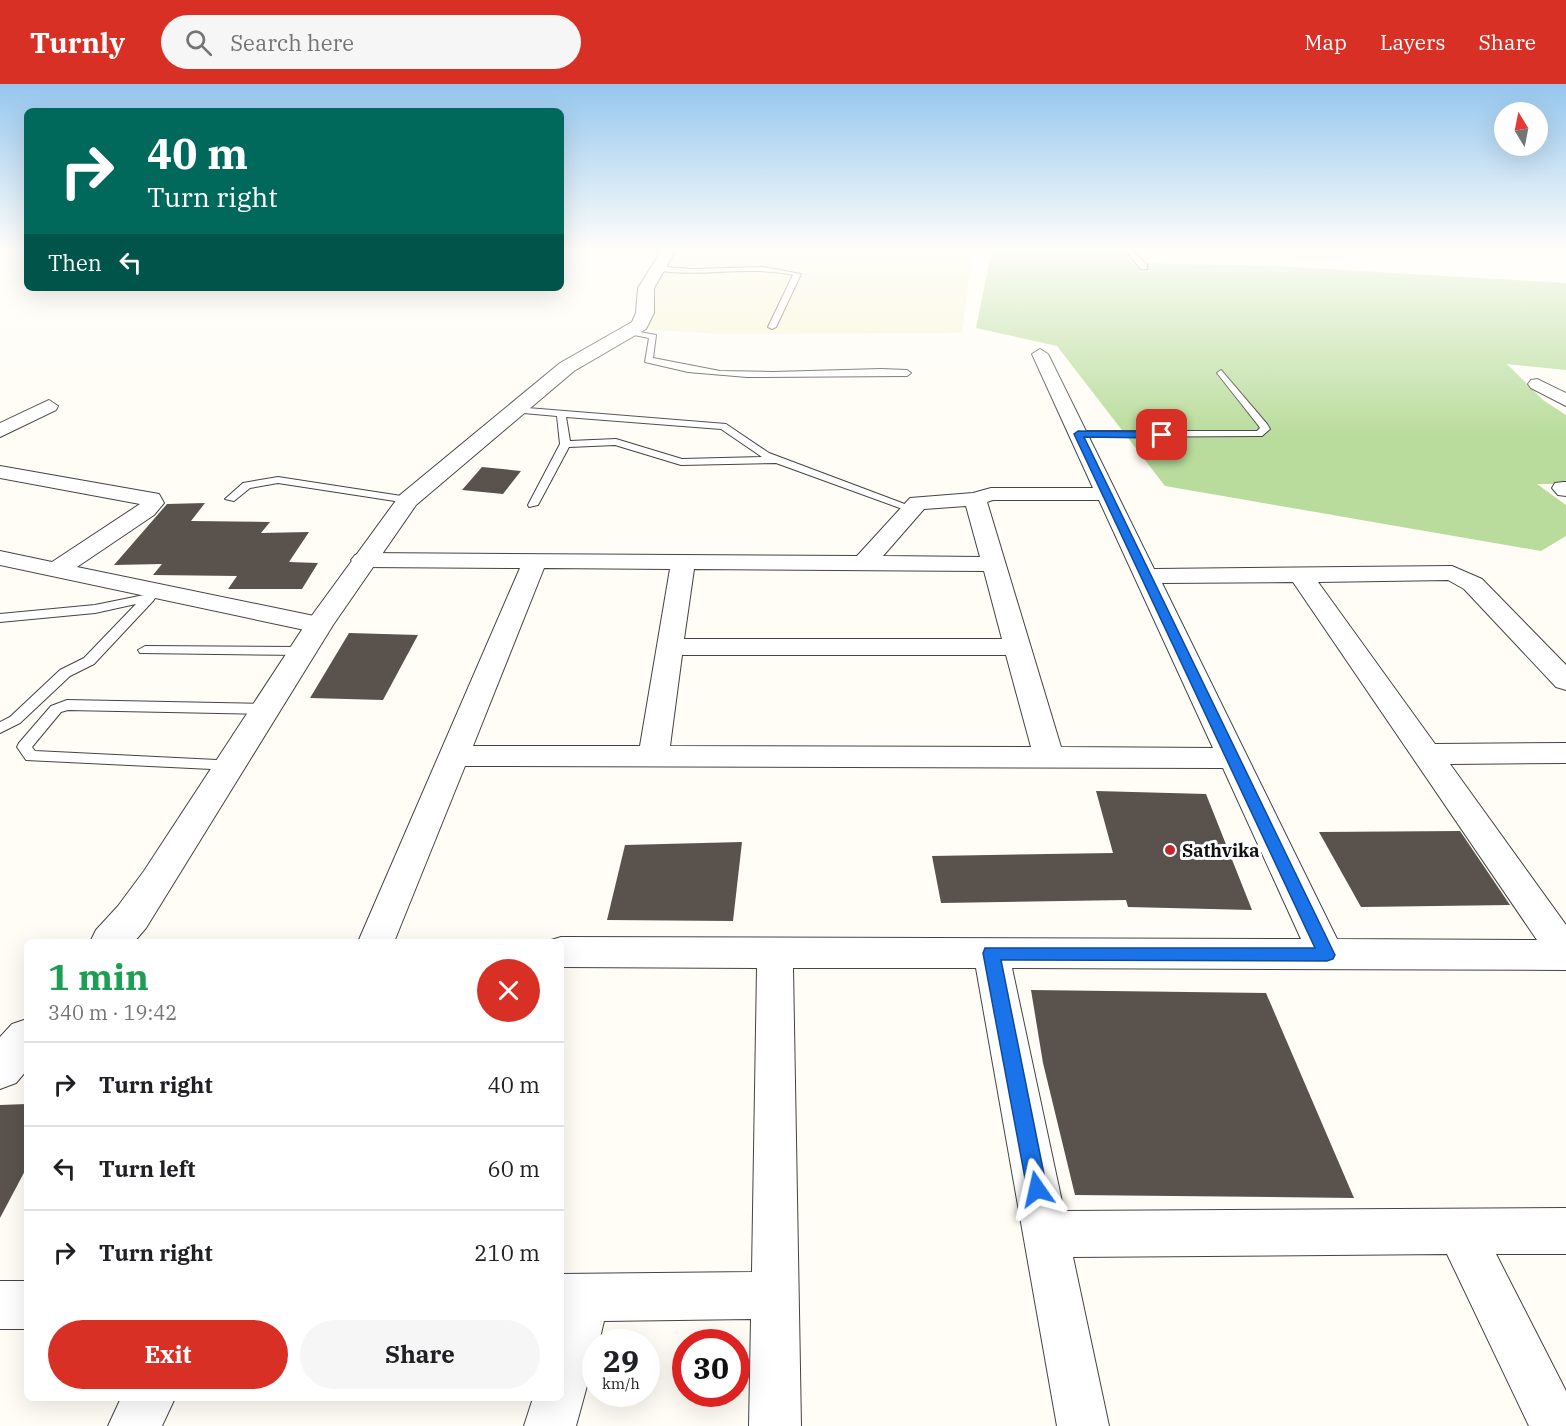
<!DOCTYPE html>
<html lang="en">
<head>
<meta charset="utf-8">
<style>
	body { margin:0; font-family:"IBM Plex Serif",serif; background:#f6f6f6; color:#202124; height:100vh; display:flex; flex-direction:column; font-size:22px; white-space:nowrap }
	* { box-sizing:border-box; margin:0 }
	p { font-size:20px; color:#757577 }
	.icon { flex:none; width:33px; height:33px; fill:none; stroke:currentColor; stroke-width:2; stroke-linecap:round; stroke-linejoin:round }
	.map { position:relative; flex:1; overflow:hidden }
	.panel { position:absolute; left:24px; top:855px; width:540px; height:462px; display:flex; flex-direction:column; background:#fff; border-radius:9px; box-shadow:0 6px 24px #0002 }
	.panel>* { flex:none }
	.top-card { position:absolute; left:24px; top:24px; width:540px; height:183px; border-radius:9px; box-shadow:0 6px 24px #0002; background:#00695c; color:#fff; overflow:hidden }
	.needle { width:39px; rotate:350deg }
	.tools { position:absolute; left:1494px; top:18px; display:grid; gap:12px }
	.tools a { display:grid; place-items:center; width:54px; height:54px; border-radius:50%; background:#fff; box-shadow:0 6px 24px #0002; font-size:30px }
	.speed { position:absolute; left:582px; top:1245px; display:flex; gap:12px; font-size:30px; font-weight:700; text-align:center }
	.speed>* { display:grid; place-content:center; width:78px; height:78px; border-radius:50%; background:#fff; box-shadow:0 6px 24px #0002; line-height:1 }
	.speed small { font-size:15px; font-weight:400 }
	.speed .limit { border:9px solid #d22; background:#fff; color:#111 }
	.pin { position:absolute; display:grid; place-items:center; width:51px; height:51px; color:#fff; margin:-26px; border-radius:12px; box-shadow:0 3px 9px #0006 }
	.me { position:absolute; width:66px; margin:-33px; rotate:349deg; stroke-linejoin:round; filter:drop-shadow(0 0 4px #0008) }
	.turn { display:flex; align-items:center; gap:21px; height:126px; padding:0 24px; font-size:27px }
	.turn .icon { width:78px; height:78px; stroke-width:2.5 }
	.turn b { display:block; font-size:42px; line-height:51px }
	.then { display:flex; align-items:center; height:57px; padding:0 24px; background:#0003; gap:12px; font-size:22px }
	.round { display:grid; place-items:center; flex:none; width:63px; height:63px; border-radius:32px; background:#f6f6f6 }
	.summary { display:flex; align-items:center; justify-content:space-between; height:102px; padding:0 24px }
	h1 { font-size:36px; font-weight:700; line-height:45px; color:#1e9e55 }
	.primary-button { display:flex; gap:12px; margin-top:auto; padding:12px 24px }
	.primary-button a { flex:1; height:69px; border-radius:36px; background:#d93025; color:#fff; font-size:24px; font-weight:700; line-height:69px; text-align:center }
	.primary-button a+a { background:#f6f6f6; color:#202124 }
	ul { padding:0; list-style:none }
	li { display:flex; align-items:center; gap:18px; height:84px; padding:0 24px; border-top:2px solid #e0e0e0 }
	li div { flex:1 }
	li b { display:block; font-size:22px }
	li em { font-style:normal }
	header { display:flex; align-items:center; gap:36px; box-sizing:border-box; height:84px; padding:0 30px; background:#d93025; color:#fff }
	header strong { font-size:28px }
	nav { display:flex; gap:33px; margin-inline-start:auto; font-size:21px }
	.search { width:420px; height:54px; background:#f6f6f6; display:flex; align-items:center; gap:15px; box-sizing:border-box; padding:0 21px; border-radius:33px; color:#757577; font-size:22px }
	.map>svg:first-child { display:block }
	.farmland { fill:#f6f3d4 }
	.forest { fill:#b9dc9c }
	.building { fill:#5a524d }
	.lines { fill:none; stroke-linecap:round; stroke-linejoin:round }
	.service-casing { stroke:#444; stroke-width:2 }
	.minor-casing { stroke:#444; stroke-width:2 }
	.tertiary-casing { stroke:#444; stroke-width:2 }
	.service { fill:#fff; fill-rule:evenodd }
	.minor { fill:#fff; fill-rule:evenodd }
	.tertiary { fill:#fff; fill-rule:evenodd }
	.route { fill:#1a73e8; stroke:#114b97; stroke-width:1.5 }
	.poi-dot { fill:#c4262e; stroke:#fff; stroke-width:2 }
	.labels { text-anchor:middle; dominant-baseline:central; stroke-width:6; stroke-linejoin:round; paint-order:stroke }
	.poi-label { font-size:18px; font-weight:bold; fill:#111; stroke:#fff; text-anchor:start }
</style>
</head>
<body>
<header>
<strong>Turnly</strong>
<div class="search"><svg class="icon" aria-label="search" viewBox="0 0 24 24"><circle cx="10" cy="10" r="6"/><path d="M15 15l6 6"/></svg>Search here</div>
<nav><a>Map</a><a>Layers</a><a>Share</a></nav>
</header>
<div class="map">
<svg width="1566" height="1342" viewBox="0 0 1566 1342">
	<rect width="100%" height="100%" fill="#fffdf5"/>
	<polygon class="farmland" points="676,164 973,164 962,249 719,250 643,245 649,203"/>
	<polygon class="forest" points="992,164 1123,164 1131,179 1275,182 1566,199 1566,286 1507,280 1543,316 1566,331 1566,400 1537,400 1566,421 1566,452 1541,467 1165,402 1057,262 976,244"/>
	<g class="building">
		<polygon points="482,383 521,387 503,410 462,406"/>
		<polygon points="205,419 191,437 270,438 261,449 309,448 289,478 318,479 302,505 228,505 237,492 153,491 162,480 114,481 167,420"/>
		<polygon points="349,549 418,551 383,616 310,614"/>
		<polygon points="1096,707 1206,710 1252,826 1128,823 1126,816 941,819 932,772 1113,769"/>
		<polygon points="1460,747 1510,821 1361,823 1319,748"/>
		<polygon points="742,758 733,837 607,836 625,761"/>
		<polygon points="1031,906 1266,909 1354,1114 1075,1111 1043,979"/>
		<polygon points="27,1020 27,1083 0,1134 0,1021"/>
	</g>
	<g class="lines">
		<g class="service-casing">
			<g id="service">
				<polygon points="1123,164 1130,164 1147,181 1147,185 1141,185"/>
				<path d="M 654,182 L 692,185 L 763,183 L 801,190 L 776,243 L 772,245 L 768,243 L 793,191 C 747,181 700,194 654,186 Z"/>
				<polygon points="629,246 656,251 653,274 720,287 773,288 881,285 907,286 911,289 907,292 747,293 688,288 645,278 649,254 629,250"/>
				<polygon points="1221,286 1267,340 1270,345 1262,352 1078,353 1073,350 1078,347 1257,347 1260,344 1258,341 1217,289"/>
				<path d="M 515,323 L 726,340 L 769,369 L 918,425 L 916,427 L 908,427 L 776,379 L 681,381 L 615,361 L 569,363 L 538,421 L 529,423 L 528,421 L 560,360 L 557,332 L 512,328 L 512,324 ZM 566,333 L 721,345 L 762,373 L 682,375 L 616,355 L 570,357 Z"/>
				<polygon points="278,393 408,413 413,416 408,419 278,399 250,404 234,417 225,415 243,399"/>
				<polygon points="149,510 155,514 153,517 94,580 70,592 20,639 0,649 0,638 10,633 60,586 84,574 136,520 95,529 0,538 0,530 95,521"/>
				<polygon points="145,562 303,563 310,567 303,571 140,569 138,566"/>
				<polygon points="67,616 267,620 274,625 267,630 68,626 61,628 32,663 35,667 237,677 240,681 232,686 26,676 17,663 19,659 51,622"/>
			</g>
		</g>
		<g class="minor-casing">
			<g id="minor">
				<path d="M 1040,265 L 1048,270 L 1154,485 L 1452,482 L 1482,495 L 1566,581 L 1566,606 L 1556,603 L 1464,505 L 1448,496 L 1318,498 L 1435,660 L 1566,659 L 1566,679 L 1450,680 L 1566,841 L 1566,886 L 1012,884 L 1064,1127 L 1566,1124 L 1566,1170 L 1496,1170 L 1566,1307 L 1566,1342 L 1529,1342 L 1447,1170 L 1073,1173 L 1109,1342 L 1057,1342 L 976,884 L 793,884 L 801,1342 L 749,1342 L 751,1235 L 604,1237 L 599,1258 L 596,1258 L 596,1269 L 576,1342 L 524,1342 L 533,1314 L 561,1314 L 561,1190 L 752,1188 L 757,884 L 561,883 L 561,858 L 548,857 L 561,853 L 1301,855 L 1223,684 L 465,682 L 394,858 L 358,858 L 520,484 L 363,483 L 355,481 L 351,476 L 355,471 L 363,469 L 857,472 L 910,414 L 973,409 L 991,404 L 1093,404 L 1032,270 ZM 993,416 L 1099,416 L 1213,664 L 1061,663 L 987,418 ZM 966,422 L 980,473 L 883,472 L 924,425 ZM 544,484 L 670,485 L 640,662 L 473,662 ZM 694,485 L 984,487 L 1002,555 L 684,555 ZM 1293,498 L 1537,856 L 1337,855 L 1162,499 ZM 682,571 L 1006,571 L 1031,663 L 670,662 Z"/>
				<polygon points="1537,295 1566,309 1566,322 1531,304 1528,300 1531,296"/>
				<polygon points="49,316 58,322 56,326 0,353 0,339"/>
				<polygon points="0,382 159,410 164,419 154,431 77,483 319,533 328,536 332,541 328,546 319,549 0,481 0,467 52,478 140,420 0,394"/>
				<polygon points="1563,398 1566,398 1566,412 1558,411 1552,404 1555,399"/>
				<rect x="0" y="1197" width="27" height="48"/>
				<polygon points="121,1314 175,1314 162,1342 108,1342"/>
			</g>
		</g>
		<g class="tertiary-casing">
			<g id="tertiary">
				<polygon points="663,164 677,164 654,204 654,229 646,245 574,287 416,421 333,541 146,844 134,858 90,858 96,846 118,822 144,787 305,541 400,411 560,279 632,238 636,229 638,204"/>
				<polygon points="27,935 27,986 16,999 0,1005 0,953 12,940"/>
			</g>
		</g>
		<use href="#service" class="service"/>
		<use href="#minor" class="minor"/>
		<use href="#tertiary" class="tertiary"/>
	</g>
	<linearGradient id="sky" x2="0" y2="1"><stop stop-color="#95c6ee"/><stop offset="0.47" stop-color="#fffefa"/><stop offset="1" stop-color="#fffefa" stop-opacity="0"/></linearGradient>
	<rect width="1566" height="352" fill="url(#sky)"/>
	<polygon class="route" points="1078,347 1162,348 1167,351 1162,354 1084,353 1335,871 1333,875 1327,877 1001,876 1047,1105 1044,1112 1037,1115 1030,1112 1027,1105 983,869 985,864 1315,864 1074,350"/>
	<circle class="poi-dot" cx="1170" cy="766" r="6"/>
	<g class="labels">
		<g class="poi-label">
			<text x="1182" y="766">Sathvika</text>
		</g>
	</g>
</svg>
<div class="tools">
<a><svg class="needle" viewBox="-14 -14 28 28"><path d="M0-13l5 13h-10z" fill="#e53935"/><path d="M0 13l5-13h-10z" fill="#757577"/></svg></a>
</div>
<div class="speed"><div>29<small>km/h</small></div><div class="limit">30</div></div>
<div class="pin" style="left:1162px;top:351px;background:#d93025"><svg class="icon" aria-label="arrive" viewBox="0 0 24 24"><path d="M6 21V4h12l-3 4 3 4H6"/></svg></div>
<svg class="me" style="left:1037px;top:1105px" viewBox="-20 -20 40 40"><path d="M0-17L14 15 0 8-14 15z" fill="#1a73e8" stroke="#fff" stroke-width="4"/></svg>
<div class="top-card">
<div class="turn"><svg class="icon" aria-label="right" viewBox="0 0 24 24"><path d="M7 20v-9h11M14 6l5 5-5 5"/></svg><div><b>40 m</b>Turn right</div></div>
<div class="then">Then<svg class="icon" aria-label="left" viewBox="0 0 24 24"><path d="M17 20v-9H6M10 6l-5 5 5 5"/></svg></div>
</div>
<section class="panel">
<div class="summary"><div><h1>1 min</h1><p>340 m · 19:42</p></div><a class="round" style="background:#d93025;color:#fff"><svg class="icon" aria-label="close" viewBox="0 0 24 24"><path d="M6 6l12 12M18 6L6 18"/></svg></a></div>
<ul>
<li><svg class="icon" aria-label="right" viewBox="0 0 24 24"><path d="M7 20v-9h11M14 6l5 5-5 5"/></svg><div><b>Turn right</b></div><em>40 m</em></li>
<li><svg class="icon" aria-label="left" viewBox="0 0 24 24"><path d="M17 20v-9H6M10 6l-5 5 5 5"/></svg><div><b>Turn left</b></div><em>60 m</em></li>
<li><svg class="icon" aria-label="right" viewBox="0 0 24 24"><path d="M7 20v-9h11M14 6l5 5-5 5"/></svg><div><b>Turn right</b></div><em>210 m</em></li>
</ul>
<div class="primary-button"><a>Exit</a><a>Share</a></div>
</section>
</div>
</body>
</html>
